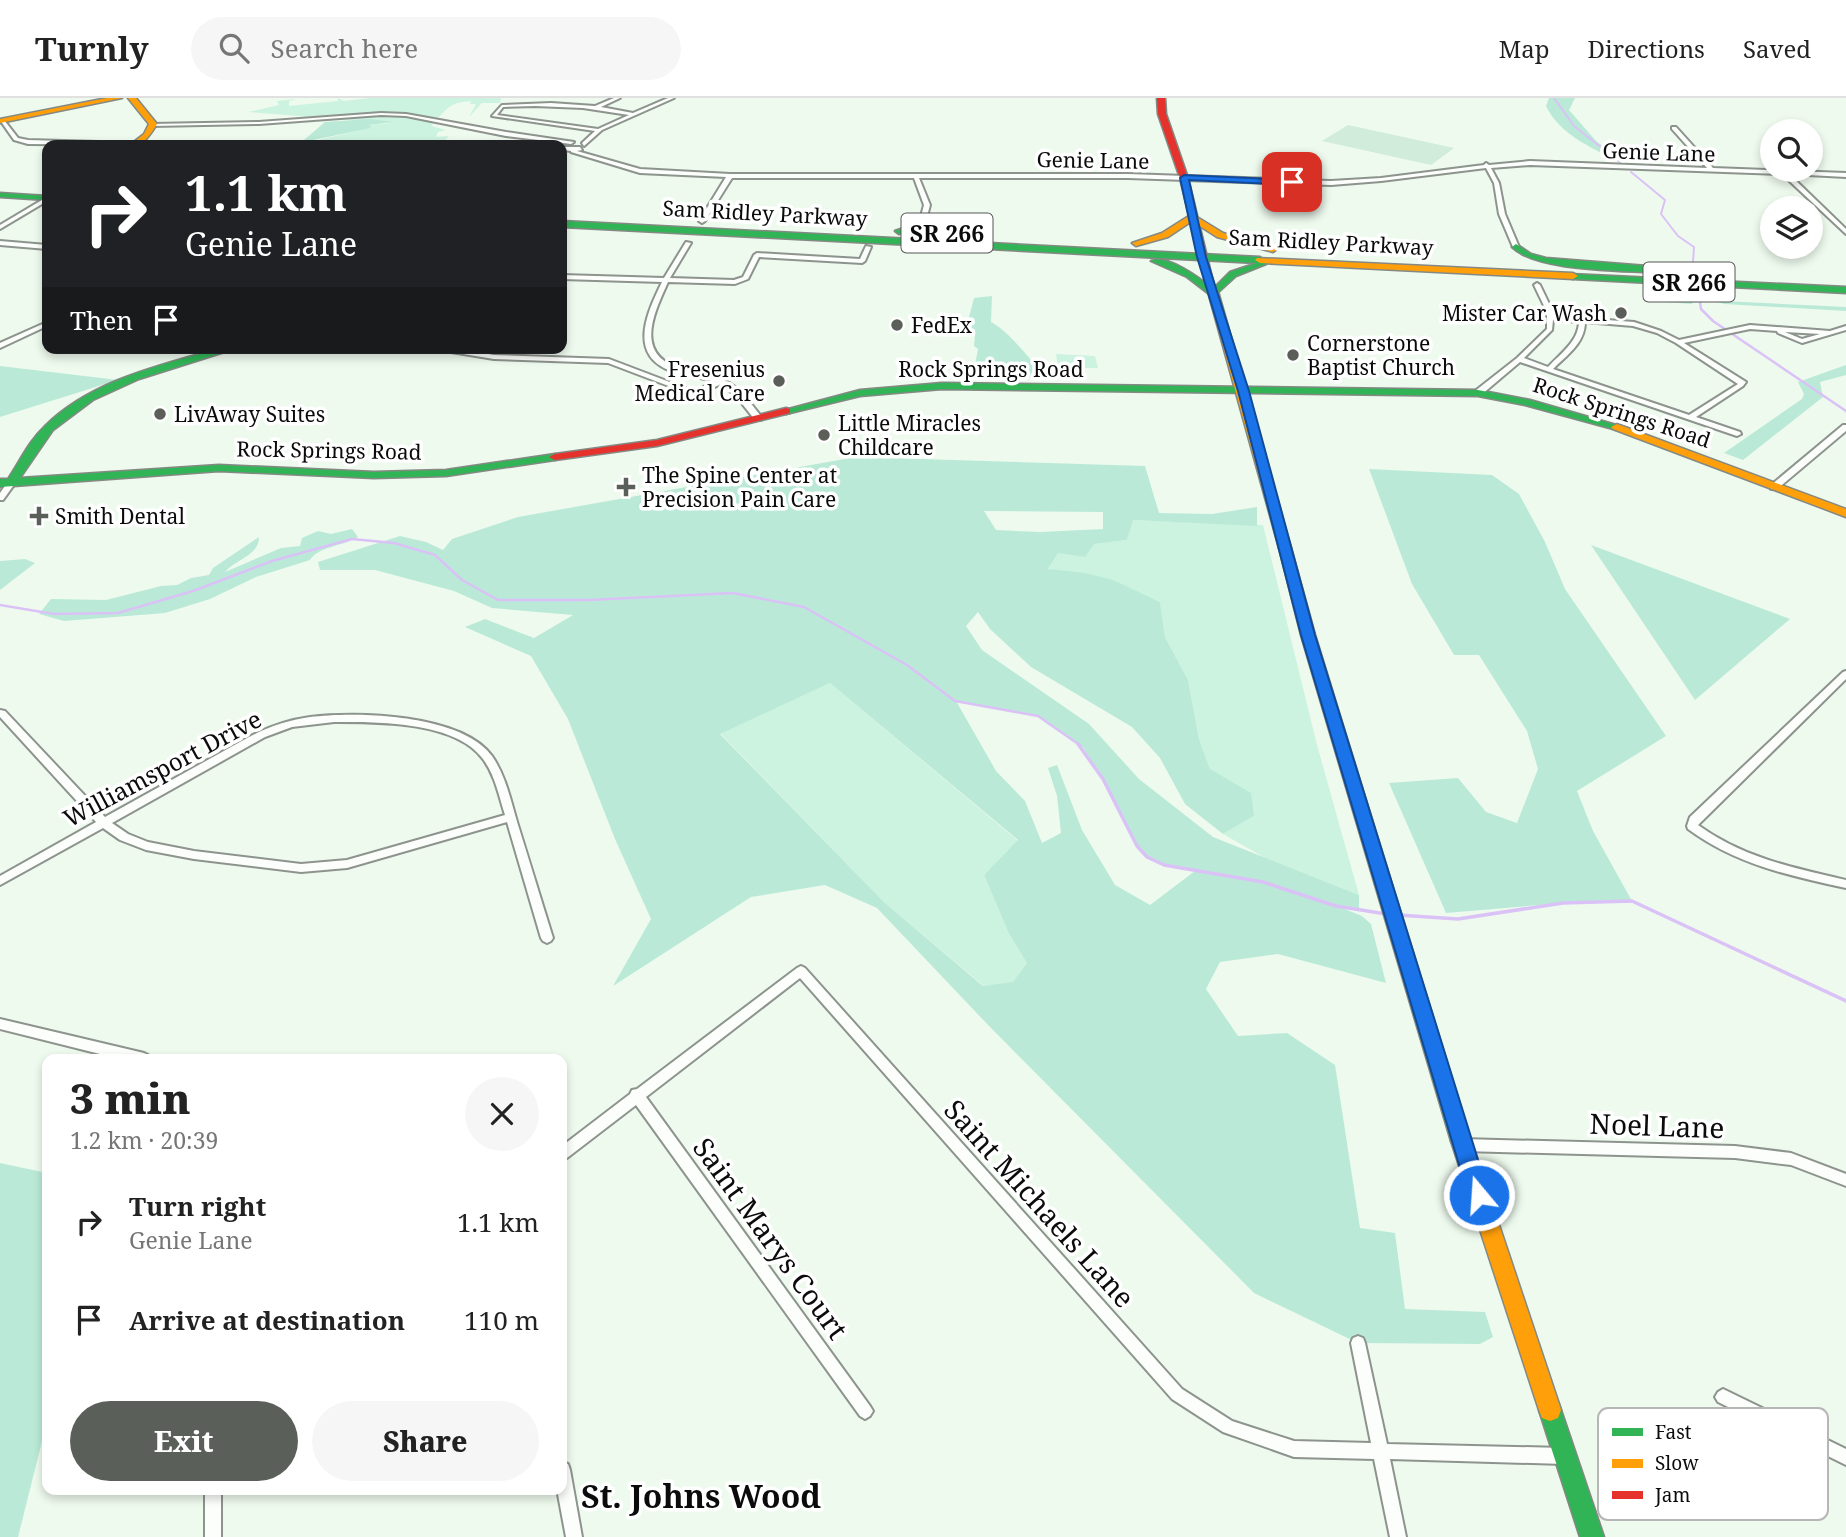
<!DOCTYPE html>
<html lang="en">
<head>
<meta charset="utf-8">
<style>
	body { margin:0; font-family:"Noto Serif",serif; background:#f6f6f6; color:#222; height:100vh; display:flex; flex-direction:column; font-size:26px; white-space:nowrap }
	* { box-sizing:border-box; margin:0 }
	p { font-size:23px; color:#767676 }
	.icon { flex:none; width:38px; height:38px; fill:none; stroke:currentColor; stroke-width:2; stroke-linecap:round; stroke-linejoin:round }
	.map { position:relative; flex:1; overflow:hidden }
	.sheet { position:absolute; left:42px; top:956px; width:525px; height:441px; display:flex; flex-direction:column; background:#fff; border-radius:14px; box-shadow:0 4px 10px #0003 }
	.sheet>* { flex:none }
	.guide { position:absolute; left:42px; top:42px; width:525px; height:214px; border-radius:14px; box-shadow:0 4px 10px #0003; background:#202124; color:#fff; overflow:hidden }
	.controls { position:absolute; left:1760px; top:21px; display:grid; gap:14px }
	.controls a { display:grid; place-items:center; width:63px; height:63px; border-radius:50%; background:#fff; box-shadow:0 4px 10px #0003; font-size:35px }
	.pin { position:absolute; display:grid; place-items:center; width:60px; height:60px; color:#fff; margin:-30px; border-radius:14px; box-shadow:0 4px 10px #0006 }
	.me { position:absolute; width:77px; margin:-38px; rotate:342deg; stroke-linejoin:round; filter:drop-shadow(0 0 5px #0008) }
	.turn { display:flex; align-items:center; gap:24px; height:147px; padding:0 28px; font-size:32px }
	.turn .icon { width:91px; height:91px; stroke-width:2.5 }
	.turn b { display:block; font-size:49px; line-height:60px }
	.then { display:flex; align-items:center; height:66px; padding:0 28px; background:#0003; gap:14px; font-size:26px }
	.round { display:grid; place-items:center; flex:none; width:74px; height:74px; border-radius:37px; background:#f6f6f6 }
	.headline { display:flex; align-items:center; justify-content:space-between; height:119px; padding:0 28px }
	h1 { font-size:42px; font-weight:800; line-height:52px }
	.cta { display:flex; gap:14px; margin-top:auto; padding:14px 28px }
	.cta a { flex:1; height:80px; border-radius:42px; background:#5a5f5a; color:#fff; font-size:28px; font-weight:800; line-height:80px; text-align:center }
	.cta a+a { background:#f6f6f6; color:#222 }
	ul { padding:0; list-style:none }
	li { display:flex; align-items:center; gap:21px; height:98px; padding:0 28px }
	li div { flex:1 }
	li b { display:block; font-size:26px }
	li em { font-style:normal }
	header { display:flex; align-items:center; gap:42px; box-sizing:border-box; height:98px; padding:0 35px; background:#fff; border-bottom:2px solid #e0e0e0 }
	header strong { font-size:33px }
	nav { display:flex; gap:38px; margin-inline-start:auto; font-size:24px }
	.search { width:490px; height:63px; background:#f6f6f6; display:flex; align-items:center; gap:18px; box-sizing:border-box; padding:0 24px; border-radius:38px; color:#767676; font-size:26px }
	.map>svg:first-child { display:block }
	.green { fill:#ccf2e0 }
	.forest { fill:#baead7; fill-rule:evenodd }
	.cemetery { fill:#d1ecdb }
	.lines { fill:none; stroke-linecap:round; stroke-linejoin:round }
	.stream-far2 { stroke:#dac2f6; stroke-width:2 }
	.stream-far1 { stroke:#dac2f6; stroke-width:2.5 }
	.stream { stroke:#dac2f6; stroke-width:3.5 }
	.street-casing { stroke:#8d938d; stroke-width:4 }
	.fast-casing { stroke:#848984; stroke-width:3 }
	.slow-casing { stroke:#848984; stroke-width:3 }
	.jam-casing { stroke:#848984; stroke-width:3 }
	.street { fill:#fcfefc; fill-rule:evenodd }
	.fast { fill:#30b455; fill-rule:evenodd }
	.slow { fill:#ff9f0a; fill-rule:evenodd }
	.jam { fill:#e5322d; fill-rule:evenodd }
	.route { fill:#1a73e8; stroke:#114b97; stroke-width:2 }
	.poi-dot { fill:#5a5f5a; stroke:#fff; stroke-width:2.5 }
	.labels { text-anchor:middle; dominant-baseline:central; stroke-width:7; stroke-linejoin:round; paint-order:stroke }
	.far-street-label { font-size:21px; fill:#0b0b0b; stroke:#fff }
	.far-poi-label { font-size:21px; fill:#0b0b0b; stroke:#fff; text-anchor:start }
	.shield { fill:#fff; stroke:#545454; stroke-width:2 }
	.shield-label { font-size:23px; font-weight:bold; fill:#0b0b0b }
	.street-label { font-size:24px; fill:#0b0b0b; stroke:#fff }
	.near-street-label { font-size:28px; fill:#0b0b0b; stroke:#fff }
	.near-neighbourhood-label { font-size:32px; font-weight:bold; fill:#0b0b0b; stroke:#fff }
	.key { fill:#fff; stroke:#b6b6b6; stroke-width:2 }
	.key-label { font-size:19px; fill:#0b0b0b }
</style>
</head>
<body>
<header>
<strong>Turnly</strong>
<div class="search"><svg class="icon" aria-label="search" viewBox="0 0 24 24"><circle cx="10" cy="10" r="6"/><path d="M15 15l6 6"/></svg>Search here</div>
<nav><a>Map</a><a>Directions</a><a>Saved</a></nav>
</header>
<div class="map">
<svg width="1846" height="1439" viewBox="0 0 1846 1439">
	<rect width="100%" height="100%" fill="#eefaee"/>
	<g class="green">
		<path d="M 338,0 L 344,3 L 371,0 L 501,0 L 500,5 L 482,5 L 469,19 L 476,6 L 470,6 L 471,3 C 447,5 447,11 431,28 L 446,32 L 438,34 L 436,39 L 449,38 L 441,47 L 314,47 L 310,44 L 370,30 L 369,27 L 392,25 L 248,14 L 279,7 L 277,3 L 296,1 L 289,3 L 289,8 L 338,3 Z"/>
		<polygon points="1056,256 1095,258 1098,270 1058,270"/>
		<path d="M 1132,422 L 1263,427 L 1317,647 L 1359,797 L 1267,761 L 1223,736 L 1254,718 L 1210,671 L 1199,641 L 1188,582 L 1165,539 L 1160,504 C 1119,485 1094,476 1048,472 L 1058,454 L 1085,459 L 1093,446 L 1127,442 Z"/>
		<polygon points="830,585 1018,743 984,777 1009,836 1027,865 1013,885 984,888 885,805 720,635"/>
	</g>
	<g class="forest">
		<path d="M 1549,0 L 1575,0 L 1569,12 L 1597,44 L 1621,60 L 1620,64 C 1592,50 1560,37 1546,8 Z"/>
		<polygon points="369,21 393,24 369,27 371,30 289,47 304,42 325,24"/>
		<polygon points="1685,193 1702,194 1722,203 1846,209 1846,213 1724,206 1702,199 1691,206 1666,204 1664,202 1673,201"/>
		<path d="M 992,198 L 991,224 C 1016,238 1029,266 1053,280 L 973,278 L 978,251 L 974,248 L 975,236 L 967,227 L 974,200 Z"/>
		<polygon points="1846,267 1846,277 1820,284 1823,299 1743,362 1724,355 1802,301 1804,296 1798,284"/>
		<polygon points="0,268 118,282 0,319"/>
		<path d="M 856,359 L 1145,368 L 1159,415 L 1212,416 L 1257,409 L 1257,428 L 1133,422 L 1127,442 L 1094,446 L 1085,459 L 1058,455 L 1048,471 L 1085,475 L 1113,482 L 1160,504 L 1165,539 L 1188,582 L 1199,641 L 1210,671 L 1251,695 L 1254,718 L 1223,736 L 1185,706 L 1160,660 L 1132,629 L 1031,569 L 990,531 L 978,514 L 966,528 L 982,552 L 1089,626 L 1139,681 L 1213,739 L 1359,797 L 1359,813 L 1342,810 L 1362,818 L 1371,826 L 1386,885 L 1278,856 L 1220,864 L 1206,891 L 1238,938 L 1287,935 L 1335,967 L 1360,1130 L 1395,1135 L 1405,1211 L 1485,1214 L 1493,1239 L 1480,1246 L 1358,1245 L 1254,1195 L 989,928 L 877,810 L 825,787 L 751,799 L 613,888 L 651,821 L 615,741 L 568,621 L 531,558 L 465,529 L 485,521 L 534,540 L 573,517 L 492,510 L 454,493 L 375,472 L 320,472 L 318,464 L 400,438 L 426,444 L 443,452 L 452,441 L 518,419 ZM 984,413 L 1103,414 L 1103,431 L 1040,434 L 996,432 ZM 830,585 L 1018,742 L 984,777 L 1009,836 L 1027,865 L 1013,884 L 983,888 L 885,805 L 720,636 ZM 956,603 L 1038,618 L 1082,648 L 1103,681 L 1137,748 L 1147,759 L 1164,767 L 1195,773 L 1150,807 L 1115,787 L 1082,732 L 1057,667 L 1048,670 L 1057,698 L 1061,735 L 1042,745 L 1025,703 L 996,673 Z"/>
		<polygon points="1369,371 1492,377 1519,396 1545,444 1565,491 1666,638 1577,693 1593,733 1632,803 1563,805 1446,815 1389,685 1458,680 1486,714 1517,725 1538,671 1527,633 1479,557 1454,557 1412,486"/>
		<path d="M 352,431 L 358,439 C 344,448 319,448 310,462 L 256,479 L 210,501 L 165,515 L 64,523 L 39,516 L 51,501 L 106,502 L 161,488 L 177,487 L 191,480 L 209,477 L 213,470 L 259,439 C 259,458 236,461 225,474 L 281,450 L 300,448 L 302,440 L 318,433 L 331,436 Z"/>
		<polygon points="1591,447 1790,521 1695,602"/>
		<polygon points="25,461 35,465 0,492 0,463"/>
		<polygon points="0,1065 47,1075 47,1323 18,1439 0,1439"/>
	</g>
	<polygon class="cemetery" points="1348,27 1454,50 1431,67 1322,43"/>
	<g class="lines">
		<g class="stream-far2">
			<polyline points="1554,0 1574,28 1620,64"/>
			<polyline points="1631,74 1665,102 1661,116 1678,138 1694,149 1693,164"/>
		</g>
		<g class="stream-far1">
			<polyline points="1699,197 1701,211 1713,223 1846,313"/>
			<polyline points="0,507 54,516 118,515 193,493 272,463 352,441 394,445 435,457 462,482 498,502 589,502 733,495 804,509 907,567 955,603 1038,618 1081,648"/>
		</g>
		<g class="stream">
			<polyline points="1078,646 1103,681 1137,748 1147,759 1164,767 1263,784 1336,808 1386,816"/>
			<polyline points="1398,817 1458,821 1563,805 1632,803 1846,903"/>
		</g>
		<g class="street-casing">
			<g id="street">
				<path d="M 614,0 L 620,0 L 601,9 L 633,15 L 668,0 L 674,0 L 602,32 L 584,48 L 582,45 L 595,33 L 492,18 L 502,7 L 551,5 L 595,8 ZM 535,8 L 583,10 L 629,17 L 598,31 L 497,17 L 503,9 Z"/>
				<polygon points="381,15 406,16 506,34 574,44 571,46 506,38 406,18 381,17 259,26 152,28 150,27 152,26 259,24"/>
				<polygon points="0,22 4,22 18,40 28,42 135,45 138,47 28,46 14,42"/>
				<polygon points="1672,29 1676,29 1713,70 1846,75 1846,79 1789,76 1846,131 1846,136 1782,76 1530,67 1491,70 1499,85 1505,116 1519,149 1516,151 1513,149 1499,116 1494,85 1486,70 1381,83 1331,87 1128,80 919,80 930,107 926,122 923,124 920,122 924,107 914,80 732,80 705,123 702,125 699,123 726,79 640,75 571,54 571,53 562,52 562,49 580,49 582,52 577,53 640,71 730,76 1128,76 1331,83 1381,80 1484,67 1486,65 1489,67 1530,63 1707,70 1672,31"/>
				<polygon points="47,99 47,103 0,131 0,127"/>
				<polygon points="0,143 47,147 47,151 0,147"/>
				<path d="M 686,144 L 691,145 L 670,180 L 734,182 L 743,179 L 754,157 L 757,155 L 860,161 L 866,148 L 871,149 L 865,163 L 862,165 L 759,159 L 748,181 L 735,186 L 668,184 C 652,219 634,258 684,272 C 698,276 713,277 726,283 C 741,291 751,306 761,318 L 761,322 L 755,322 L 736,298 L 721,286 L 700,296 L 687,295 L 608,265 L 494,261 L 451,254 L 401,251 L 374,254 L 371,252 L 372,250 L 453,250 L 494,257 L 609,261 L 688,291 L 696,292 L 715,284 C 699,279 682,277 666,271 C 628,253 649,211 662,184 L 562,181 L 562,177 L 664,180 Z"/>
				<path d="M 1537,185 L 1540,187 L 1553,214 L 1553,218 L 1634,224 L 1661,233 L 1679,242 L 1750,227 L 1830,233 L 1846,228 L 1846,232 L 1802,245 L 1778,235 L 1777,233 L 1750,231 L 1684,245 L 1746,284 L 1743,288 L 1696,319 L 1740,334 L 1741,336 L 1737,338 L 1520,264 L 1481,297 L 1475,297 L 1475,293 L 1517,260 L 1547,231 L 1547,214 L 1534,187 ZM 1553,222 L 1579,224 C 1578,244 1561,255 1548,269 L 1524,260 L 1552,232 ZM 1585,224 L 1633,228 L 1657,235 L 1676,245 L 1738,286 L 1689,317 L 1553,271 C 1567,257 1585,245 1585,224 ZM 1785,234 L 1820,236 L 1802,241 Z"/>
				<polygon points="47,224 47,228 0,250 0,245"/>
				<polygon points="1843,327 1846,327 1846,333 1777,391 1771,391 1771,387"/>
				<polygon points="9,382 15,382 16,384 3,402 0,402 0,395"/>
				<path d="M 1846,573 L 1846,581 L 1698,727 C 1742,759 1793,770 1846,782 L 1846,790 C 1790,778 1735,766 1688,731 L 1687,728 L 1690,719 L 1843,574 Z"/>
				<path d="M 0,612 L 5,613 L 105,719 L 249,639 C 268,629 288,622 310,619 C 356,613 462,616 492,658 C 506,678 511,704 518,727 C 530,765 541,802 553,840 L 551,843 L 547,845 L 543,843 L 541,840 L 507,724 L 347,770 L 301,774 L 194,761 L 146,752 L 120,742 L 103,730 L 0,787 L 0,778 L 96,724 L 0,619 ZM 334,624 C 377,624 455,623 483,661 C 495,677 499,698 505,717 L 347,762 L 301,766 L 194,753 L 148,744 L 128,736 L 112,725 L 265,639 L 292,629 Z"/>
				<polygon points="801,868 805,870 1182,1291 1232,1323 1294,1343 1371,1345 1351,1245 1353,1240 1358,1238 1363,1240 1365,1245 1387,1346 1564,1350 1570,1352 1572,1358 1570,1364 1564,1366 1390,1361 1406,1439 1390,1439 1374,1361 1294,1359 1223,1334 1172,1301 800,880 646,999 870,1308 873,1313 870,1318 865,1321 860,1318 636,1007 567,1060 562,1062 562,1048 630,996 632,992 637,991 797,870"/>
				<polygon points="0,921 144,955 148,957 150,961 120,961 0,931"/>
				<polygon points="1462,1041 1735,1048 1791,1055 1846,1076 1846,1088 1791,1067 1735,1060 1462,1053 1457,1051 1455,1047 1457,1043"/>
				<polygon points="1723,1291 1846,1351 1846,1367 1718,1304 1715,1299 1718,1294"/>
				<polygon points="562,1364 568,1366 570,1372 582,1439 566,1439 557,1391 562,1391"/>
				<rect x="205" y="1391" width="16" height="48"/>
			</g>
		</g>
		<g class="fast-casing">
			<g id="fast">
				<polygon points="0,95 47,98 47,102 0,99"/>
				<polygon points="923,119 944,131 984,137 980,140 942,136 924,126 918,131 899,136 895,133 912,127"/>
				<path d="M 562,123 L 1260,159 L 1266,166 L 1236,178 L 1213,199 L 1187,179 L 1151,163 C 1166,155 1201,181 1213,191 L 1230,174 L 1257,165 L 562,129 Z"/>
				<path d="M 1516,146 L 1531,156 L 1546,160 L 1660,169 L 1665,172 L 1660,175 C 1623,172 1537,174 1512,149 Z"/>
				<polygon points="1570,176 1846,189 1846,195 1573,181 1570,180"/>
				<path d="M 220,250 L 237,250 L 139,281 L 93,302 L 53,332 L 20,380 L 219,367 L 374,374 L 446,372 L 555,356 L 561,359 L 555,362 L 446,378 L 374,380 L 219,373 L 0,389 L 0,381 L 8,381 C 20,363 29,343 45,328 C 92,282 159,268 220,250 Z"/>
				<polygon points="942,285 1478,292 1530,302 1623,329 1617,332 1525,307 1478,298 942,291 860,298 786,316 781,313 860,292"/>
				<polygon points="1285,446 1291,450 1315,537 1471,1043 1468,1050 1461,1052 1454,1050 1451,1043 1301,537 1279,450"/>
				<polygon points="1550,1301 1558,1304 1561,1312 1604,1439 1580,1439 1539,1312 1542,1304"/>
			</g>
		</g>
		<g class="slow-casing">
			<g id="slow">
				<polygon points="107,0 122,0 0,25 0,21"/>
				<path d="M 128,0 L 136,0 L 157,26 C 150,37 144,48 130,47 L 144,36 L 149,26 Z"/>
				<polygon points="1192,116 1223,135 1277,151 1273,154 1217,139 1192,123 1168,139 1136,148 1132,145 1162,135"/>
				<polygon points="1257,160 1573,175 1578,178 1573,181 1260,165 1255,162"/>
				<polygon points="1212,187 1217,190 1291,450 1289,453 1281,453 1279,450 1207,190"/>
				<polygon points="1617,326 1846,411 1846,419 1613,331 1611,329"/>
				<polygon points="1461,1034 1468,1036 1471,1043 1561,1312 1558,1320 1550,1323 1542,1320 1539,1312 1451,1043 1454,1036"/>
			</g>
		</g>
		<g class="jam-casing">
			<g id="jam">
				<polygon points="1157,0 1165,0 1166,16 1188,80 1215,192 1207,190 1180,80 1158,16"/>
				<polygon points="786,310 790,311 790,315 657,348 555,362 549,359 555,356 657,342"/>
			</g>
		</g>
		<use href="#street" class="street"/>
		<use href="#fast" class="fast"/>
		<use href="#slow" class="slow"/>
		<use href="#jam" class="jam"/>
	</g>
	<polygon class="route" points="1184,77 1292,82 1296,84 1292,87 1189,82 1206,159 1249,293 1315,537 1489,1097 1486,1104 1479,1107 1471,1104 1468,1097 1301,537 1238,293 1197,159 1180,80"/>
	<g class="poi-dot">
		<circle cx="1621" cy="215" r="7"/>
		<circle cx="897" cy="227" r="7"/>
		<circle cx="1293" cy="257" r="7"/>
		<circle cx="779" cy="283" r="7"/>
		<circle cx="160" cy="316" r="7"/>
		<circle cx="824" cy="337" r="7"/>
		<path d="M622.5 378.5h7v7h7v7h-7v7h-7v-7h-7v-7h7z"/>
		<path d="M35.5 407.5h7v7h7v7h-7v7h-7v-7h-7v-7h7z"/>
	</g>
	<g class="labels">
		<g class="far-street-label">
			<text transform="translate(1659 54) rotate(2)">Genie Lane</text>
			<text transform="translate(1093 62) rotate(1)">Genie Lane</text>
			<text transform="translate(765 115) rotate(3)">Sam Ridley Parkway</text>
			<text transform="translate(1331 144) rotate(3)">Sam Ridley Parkway</text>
			<text x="991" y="271">Rock Springs Road</text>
			<text transform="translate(1622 314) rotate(18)">Rock Springs Road</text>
			<text transform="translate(329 352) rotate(1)">Rock Springs Road</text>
		</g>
		<g class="far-poi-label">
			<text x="1607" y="215" text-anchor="end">Mister Car Wash</text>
			<text x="911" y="227">FedEx</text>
			<text x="1307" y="245">Cornerstone<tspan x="1307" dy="24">Baptist Church</tspan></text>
			<text x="765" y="271" text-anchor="end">Fresenius<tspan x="765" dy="24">Medical Care</tspan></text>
			<text x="174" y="316">LivAway Suites</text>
			<text x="838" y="325">Little Miracles<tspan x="838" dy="24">Childcare</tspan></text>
			<text x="642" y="377">The Spine Center at<tspan x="642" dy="24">Precision Pain Care</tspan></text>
			<text x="55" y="418">Smith Dental</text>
		</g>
		<g class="shield">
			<rect x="901.5" y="115.5" width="91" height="39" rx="5"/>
			<rect x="1643.5" y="164.5" width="91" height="39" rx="5"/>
		</g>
		<g class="shield-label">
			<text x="947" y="135">SR 266</text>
			<text x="1689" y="184">SR 266</text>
		</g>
		<g class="street-label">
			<text transform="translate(162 670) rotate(-28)">Williamsport Drive</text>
		</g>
		<g class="near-street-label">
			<text transform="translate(1657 1027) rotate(2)">Noel Lane</text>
			<text transform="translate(1040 1105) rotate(48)">Saint Michaels Lane</text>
			<text transform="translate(771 1140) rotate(54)">Saint Marys Court</text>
		</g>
		<g class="near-neighbourhood-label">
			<text x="701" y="1397">St. Johns Wood</text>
		</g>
	</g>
	<rect x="1598" y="1310" width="230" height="112" rx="10" class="key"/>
	<rect x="1612" y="1330" width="31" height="8" fill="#30b455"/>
	<rect x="1612" y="1361" width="31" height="9" fill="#ff9f0a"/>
	<rect x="1612" y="1393" width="31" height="8" fill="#e5322d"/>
	<g class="key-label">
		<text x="1655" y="1341">Fast</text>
		<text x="1655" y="1372">Slow</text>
		<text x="1655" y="1404">Jam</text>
	</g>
</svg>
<div class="controls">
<a><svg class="icon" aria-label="search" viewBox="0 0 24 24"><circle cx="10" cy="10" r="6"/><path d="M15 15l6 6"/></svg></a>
<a><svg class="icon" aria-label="layers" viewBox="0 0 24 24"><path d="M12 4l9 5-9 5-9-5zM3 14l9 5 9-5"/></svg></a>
</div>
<div class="pin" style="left:1292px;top:84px;background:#d93025"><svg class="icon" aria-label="arrive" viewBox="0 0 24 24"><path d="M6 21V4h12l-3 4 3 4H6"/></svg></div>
<svg class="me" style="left:1479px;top:1097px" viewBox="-20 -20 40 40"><circle r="17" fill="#1a73e8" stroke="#fff" stroke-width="3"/><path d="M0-11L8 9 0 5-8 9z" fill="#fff"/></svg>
<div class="guide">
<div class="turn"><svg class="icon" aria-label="right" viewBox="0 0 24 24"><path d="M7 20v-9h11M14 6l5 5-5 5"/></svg><div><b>1.1 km</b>Genie Lane</div></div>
<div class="then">Then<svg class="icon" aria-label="arrive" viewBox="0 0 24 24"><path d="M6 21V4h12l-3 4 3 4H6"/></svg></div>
</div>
<section class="sheet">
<div class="headline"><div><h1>3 min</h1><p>1.2 km · 20:39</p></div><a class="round"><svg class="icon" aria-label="close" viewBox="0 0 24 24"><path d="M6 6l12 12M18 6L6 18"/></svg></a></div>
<ul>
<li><svg class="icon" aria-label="right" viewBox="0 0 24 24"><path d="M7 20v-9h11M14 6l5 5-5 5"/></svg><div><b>Turn right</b><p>Genie Lane</p></div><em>1.1 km</em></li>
<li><svg class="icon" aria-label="arrive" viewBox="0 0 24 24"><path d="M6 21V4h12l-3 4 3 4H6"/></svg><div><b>Arrive at destination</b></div><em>110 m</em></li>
</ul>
<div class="cta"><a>Exit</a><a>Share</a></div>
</section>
</div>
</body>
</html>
